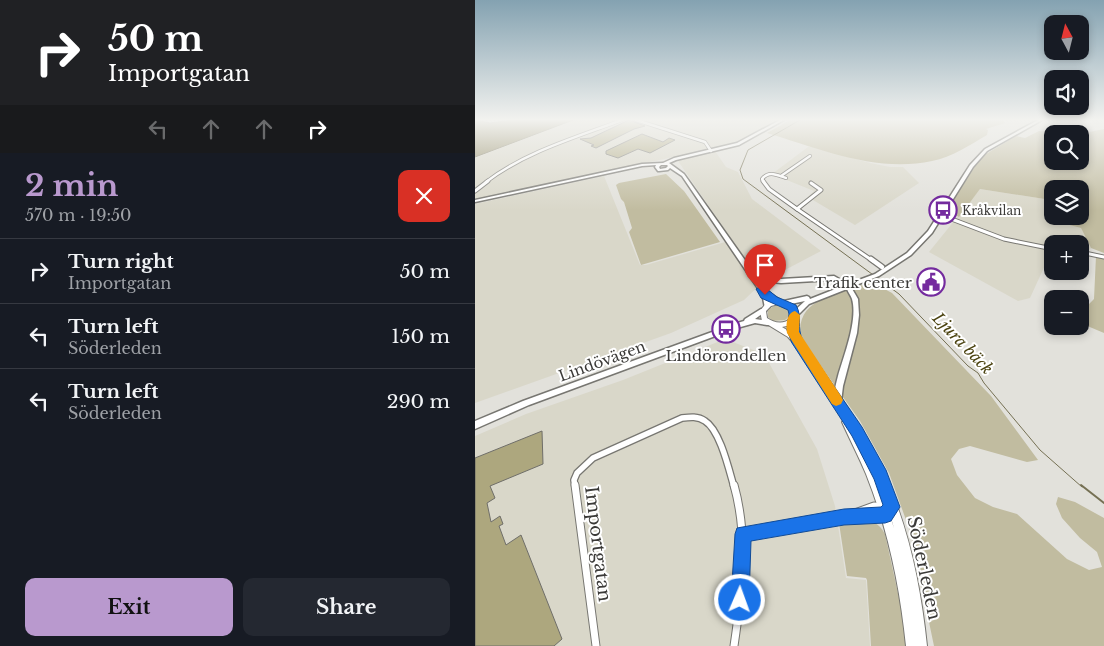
<!DOCTYPE html>
<html lang="en">
<head>
<meta charset="utf-8">
<style>
	body { margin:0; font-family:"Libre Baskerville",serif; background:#242831; color:#f1f3f6; height:100vh; display:flex; flex-direction:column; font-size:19px; white-space:nowrap }
	* { box-sizing:border-box; margin:0 }
	p { font-size:16px; color:#9ea1a6 }
	.icon { flex:none; width:28px; height:28px; fill:none; stroke:currentColor; stroke-width:2; stroke-linecap:round; stroke-linejoin:round }
	.map { position:relative; flex:1; overflow:hidden }
	.side { display:flex; flex-direction:column; background:#171b24; width:475px }
	.side>* { flex:none }
	.top-card { background:#202124; color:#fff; overflow:hidden }
	.needle { width:32px; rotate:353deg }
	.tools { position:absolute; left:569px; top:15px; display:grid; gap:10px }
	.tools a { display:grid; place-items:center; width:45px; height:45px; border-radius:10px; background:#171b24; box-shadow:0 2px 8px #0003; font-size:25px }
	.pin { position:absolute; display:grid; place-items:center; width:42px; height:42px; color:#fff; margin:-51px -21px; border-radius:50% 50% 50% 0; rotate:-45deg; box-shadow:0 0 5px #0007 }
	.pin .icon { rotate:45deg }
	.me { position:absolute; width:55px; margin:-28px; rotate:2deg; stroke-linejoin:round; filter:drop-shadow(0 0 4px #0008) }
	.turn { display:flex; align-items:center; gap:18px; height:105px; padding:0 25px; font-size:22px }
	.turn .icon { width:65px; height:65px; stroke-width:2.5 }
	.turn b { display:block; font-size:35px; line-height:42px }
	.lanes { display:flex; align-items:center; height:48px; padding:0 25px; background:#0003; justify-content:center; gap:25px; direction:ltr }
	.lanes .off { opacity:.35 }
	.round { display:grid; place-items:center; flex:none; width:52px; height:52px; border-radius:10px; background:#242831 }
	.summary { display:flex; align-items:center; justify-content:space-between; height:85px; padding:0 25px }
	h1 { font-size:30px; font-weight:700; line-height:38px; color:#b999ce }
	.primary-button { display:flex; gap:10px; margin-top:auto; padding:10px 25px }
	.primary-button a { flex:1; height:58px; border-radius:10px; background:#b999ce; color:#111; font-size:20px; font-weight:700; line-height:58px; text-align:center }
	.primary-button a+a { background:#242831; color:#f1f3f6 }
	ul { padding:0; list-style:none }
	li { display:flex; align-items:center; gap:15px; height:65px; padding:0 25px; border-top:1px solid #363941 }
	li div { flex:1 }
	li b { display:block; font-size:19px }
	li em { font-style:normal }
	main { display:flex; flex:1; min-height:0 }
	.map>svg:first-child { display:block }
	.built { fill:#d9d7c9 }
	.green { fill:#c1bca0; fill-rule:evenodd }
	.water { fill:#8e875f; stroke:#757053 }
	.lines { fill:none; stroke-linecap:round; stroke-linejoin:round }
	.stream-far1 { stroke:#757053; stroke-width:1 }
	.stream { stroke:#757053; stroke-width:2 }
	.building { fill:#ada77e; stroke:#6f6e69 }
	.street-far4-casing { stroke:#777671; stroke-width:4 }
	.street-far3-casing { stroke:#777671; stroke-width:5 }
	.street-far2-casing { stroke:#777671; stroke-width:7 }
	.street-far1-casing { stroke:#777671; stroke-width:8 }
	.street-casing { stroke:#777671; stroke-width:9 }
	.secondary-casing { stroke:#777671; stroke-width:3 }
	.primary-casing { stroke:#777671; stroke-width:2 }
	.street-far4 { stroke:#fff; stroke-width:2.5 }
	.street-far3 { stroke:#fff; stroke-width:3 }
	.street-far2 { stroke:#fff; stroke-width:4.5 }
	.street-far1 { stroke:#fff; stroke-width:5.5 }
	.street { stroke:#fff; stroke-width:7 }
	.secondary { fill:#fff; fill-rule:evenodd }
	.primary { fill:#fff; fill-rule:evenodd }
	.route { fill:#1a73e8; stroke:#114b97 }
	.slow { fill:#f59e0b }
	.labels { text-anchor:middle; dominant-baseline:central; stroke-width:4; stroke-linejoin:round; paint-order:stroke }
	.far-poi-label { font-size:12px; fill:#3b3a38; stroke:#fff; text-anchor:start }
	.poi-label { font-size:15px; fill:#3b3a38; stroke:#fff; text-anchor:end }
	.street-label { font-size:15px; fill:#3b3a38; stroke:#fff }
	.water-label { font-size:16px; font-style:italic; fill:#4c4411; stroke:#fff }
	.near-street-label { font-size:18px; fill:#3b3a38; stroke:#fff }
</style>
</head>
<body>
<main>
<section class="side">
<div class="top-card">
<div class="turn"><svg class="icon" aria-label="right" viewBox="0 0 24 24"><path d="M7 20v-9h11M14 6l5 5-5 5"/></svg><div><b>50 m</b>Importgatan</div></div>
<div class="lanes"><svg class="icon off" aria-label="left" viewBox="0 0 24 24"><path d="M17 20v-9H6M10 6l-5 5 5 5"/></svg><svg class="icon off" aria-label="ahead" viewBox="0 0 24 24"><path d="M12 20V5M6 11l6-6 6 6"/></svg><svg class="icon off" aria-label="ahead" viewBox="0 0 24 24"><path d="M12 20V5M6 11l6-6 6 6"/></svg><svg class="icon" aria-label="right" viewBox="0 0 24 24"><path d="M7 20v-9h11M14 6l5 5-5 5"/></svg></div>
</div>
<div class="summary"><div><h1>2 min</h1><p>570 m · 19:50</p></div><a class="round" style="background:#d93025;color:#fff"><svg class="icon" aria-label="close" viewBox="0 0 24 24"><path d="M6 6l12 12M18 6L6 18"/></svg></a></div>
<ul>
<li><svg class="icon" aria-label="right" viewBox="0 0 24 24"><path d="M7 20v-9h11M14 6l5 5-5 5"/></svg><div><b>Turn right</b><p>Importgatan</p></div><em>50 m</em></li>
<li><svg class="icon" aria-label="left" viewBox="0 0 24 24"><path d="M17 20v-9H6M10 6l-5 5 5 5"/></svg><div><b>Turn left</b><p>Söderleden</p></div><em>150 m</em></li>
<li><svg class="icon" aria-label="left" viewBox="0 0 24 24"><path d="M17 20v-9H6M10 6l-5 5 5 5"/></svg><div><b>Turn left</b><p>Söderleden</p></div><em>290 m</em></li>
</ul>
<div class="primary-button"><a>Exit</a><a>Share</a></div>
</section>
<div class="map">
<svg width="629" height="646" viewBox="0 0 629 646">
	<rect width="100%" height="100%" fill="#e2e1db"/>
	<g class="built">
		<polygon points="99,120 305,120 266,141 254,145 0,200 0,158"/>
		<polygon points="333,147 338,147 395,163 415,167 428,167 444,183 380,225 333,197 339,191 297,174"/>
		<polygon points="240,151 251,167 263,172 277,199 346,251 289,281 269,300 196,333 0,403 0,204 129,176 165,265 171,265 257,240 203,161 208,158"/>
		<polygon points="505,189 576,200 574,220 606,228 616,248 613,251 605,250 605,244 578,244 577,250 555,298 543,301 454,252"/>
		<polygon points="250,339 289,354 342,449 360,506 371,578 391,580 395,646 0,646 0,436 51,414 148,380"/>
	</g>
	<g class="green">
		<path d="M 315,120 L 528,120 L 530,123 L 511,129 L 513,130 L 512,135 C 495,145 477,157 457,161 C 401,173 345,149 292,133 Z"/>
		<path d="M 629,129 L 629,253 L 616,248 L 606,228 L 575,220 L 576,200 L 505,189 L 484,217 L 472,210 L 506,157 L 541,136 L 550,138 L 564,131 L 598,134 L 578,134 L 578,161 L 605,161 L 605,134 ZM 578,189 L 605,189 L 605,216 L 578,216 Z"/>
		<polygon points="191,174 209,191 245,242 166,265 154,232 157,228 149,202 146,199 141,185 144,183"/>
		<polygon points="621,256 629,258 629,333 610,325 612,306 619,299"/>
		<path d="M 390,284 L 402,285 L 417,293 L 516,396 L 563,460 L 552,462 L 495,446 L 484,449 L 476,459 L 482,475 L 500,498 L 518,507 L 542,514 L 592,559 L 614,570 L 627,567 L 622,552 L 605,538 L 587,518 L 581,504 L 583,497 L 600,502 L 629,518 L 629,646 L 459,646 L 435,531 L 414,473 L 385,421 L 326,338 C 319,299 361,295 390,284 Z"/>
		<polygon points="302,305 314,310 315,316 310,320 298,321 293,317 293,309"/>
		<path d="M 386,520 C 398,521 404,523 410,534 L 426,607 L 431,646 L 396,646 L 392,580 L 391,578 L 372,576 L 364,523 Z"/>
	</g>
	<polygon class="water" points="0,120 15,123 38,120 98,120 0,157"/>
	<g class="lines">
		<polyline class="stream-far1" points="325,120 273,150 265,170 268,179 424,294 493,366 503,373 509,383 565,450 607,487"/>
		<polyline class="stream" points="606,485 629,503"/>
	</g>
	<g class="building">
		<polygon points="154,120 170,126 159,129 121,148 116,146 119,145 105,139 116,138"/>
		<polygon points="167,134 188,142 194,138 200,140 175,153 163,149 143,158 131,154 131,151"/>
		<polygon points="67,431 68,464 15,486 20,498 12,503 16,522 25,516 28,524 24,526 31,545 46,535 87,639 79,646 0,646 0,458"/>
	</g>
	<g class="lines">
		<g class="street-far4-casing">
			<g id="street-far4">
				<polyline points="161,120 230,142 236,151"/>
				<polyline points="306,176 335,156"/>
				<path d="M 11,182 C 50,152 102,137 147,120"/>
				<path d="M 289,182 L 287,179 C 294,170 302,175 311,178"/>
			</g>
		</g>
		<g class="street-far3-casing">
			<g id="street-far3">
				<polyline points="288,181 294,189 322,209"/>
				<polyline points="336,183 346,190 322,209 398,261"/>
				<polyline points="0,191 13,181"/>
				<polyline points="466,215 529,239 578,249"/>
				<polyline points="605,252 629,257"/>
			</g>
		</g>
		<g class="street-far2-casing">
			<polyline id="street-far2" points="396,259 407,267"/>
		</g>
		<g class="street-far1-casing">
			<path id="street-far1" d="M 100,487 L 99,480 L 102,473 L 118,458 L 207,418 C 215,417 223,416 230,421 C 245,430 254,470 259,487"/>
		</g>
		<g class="street-casing">
			<g id="street">
				<polyline points="100,485 121,646"/>
				<path d="M 259,485 C 274,539 267,592 259,646"/>
				<polyline points="369,517 399,506 417,508"/>
				<polyline points="268,534 369,517 410,515"/>
			</g>
		</g>
		<g class="secondary-casing">
			<g id="secondary">
				<path d="M 305,120 L 309,120 L 264,145 L 201,160 L 194,163 L 209,174 L 279,273 L 287,276 L 306,279 L 359,276 L 373,284 L 400,274 L 432,253 L 453,231 L 495,165 L 510,149 L 563,120 L 567,120 L 512,151 L 498,167 L 457,233 L 436,255 L 404,276 L 376,287 L 383,299 L 384,315 L 382,333 L 368,386 L 366,402 L 363,403 L 360,402 C 358,394 361,384 363,376 C 369,355 383,320 377,299 C 376,296 373,292 372,289 L 334,304 L 322,316 L 320,316 L 317,314 L 318,312 L 330,301 L 311,305 L 309,305 L 308,303 L 309,301 L 332,296 L 334,297 L 335,299 L 368,286 L 358,280 L 306,283 L 296,282 L 283,279 L 290,290 L 308,302 L 305,304 L 294,297 L 295,306 L 292,308 L 290,308 L 288,298 L 284,290 L 207,176 L 195,168 L 193,170 L 184,171 L 183,171 L 180,167 L 181,165 L 167,166 L 0,202 L 0,200 L 167,164 L 188,163 L 199,158 L 262,143 ZM 186,165 L 192,165 L 193,166 L 191,168 L 185,169 L 184,167 Z"/>
				<polygon points="286,309 288,309 291,311 280,319 294,321 295,323 294,325 292,325 280,323 262,328 54,405 0,429 0,421 48,401 259,324 269,321 270,319"/>
			</g>
		</g>
		<g class="primary-casing">
			<path id="primary" d="M 305,300 L 320,306 C 326,319 321,325 307,327 L 317,333 L 326,341 C 350,376 377,411 397,449 C 430,510 445,577 452,646 L 431,646 C 425,587 413,529 391,474 C 384,457 375,440 367,422 L 370,419 L 320,345 L 313,337 L 287,321 L 285,311 L 292,302 ZM 304,304 L 315,309 L 316,314 L 316,318 C 309,325 299,323 292,318 L 291,311 L 296,306 ZM 401,476 L 410,498 L 419,528 Z"/>
		</g>
		<use href="#street-far4" class="street-far4"/>
		<use href="#street-far3" class="street-far3"/>
		<use href="#street-far2" class="street-far2"/>
		<use href="#street-far1" class="street-far1"/>
		<use href="#street" class="street"/>
		<use href="#secondary" class="secondary"/>
		<use href="#primary" class="primary"/>
	</g>
	<linearGradient id="sky" x2="0" y2="1"><stop stop-color="#84a2b1"/><stop offset="0.57" stop-color="#f2f2ef"/><stop offset="1" stop-color="#f2f2ef" stop-opacity="0"/></linearGradient>
	<rect width="629" height="210" fill="url(#sky)"/>
	<path class="route" d="M 287,285 L 302,297 L 321,305 C 328,318 321,326 328,341 L 387,427 L 411,470 L 425,507 L 416,521 L 410,523 L 369,525 L 276,541 L 274,600 L 272,607 L 265,610 L 259,607 L 256,600 L 260,534 L 262,528 L 369,509 L 406,507 L 408,505 L 399,479 L 377,436 L 317,343 L 312,330 L 314,314 L 313,310 L 286,298 L 281,289 Z"/>
	<path class="slow" d="M 320,311 L 325,315 L 324,332 L 366,396 L 368,400 L 366,404 L 361,406 L 357,404 L 312,333 C 311,326 311,313 320,311 Z"/>
	<defs>
		<g id="bus-ring" transform="scale(1.4375)"><circle r="9.5" fill="#fff" stroke="#742b9e" stroke-width="1.5"/><path d="M-5-6H5V4H4V6H2V4H-2V6H-4V4H-5ZM-3.5-4V0h7V-4ZM-3.5 1.2v1.5H-2V1.2ZM2 1.2v1.5H3.5V1.2Z" fill="#742b9e"/></g>
		<g id="civic-ring" transform="scale(1.4375)"><circle r="9.5" fill="#fff" stroke="#742b9e" stroke-width="1.5"/><path d="M-.6-6.5H3V-4.5H.6V-3L4-1V1h2V6H-6V1h2V-1L-.6-3ZM-1.2 2.5V6h2.4V2.5Z" fill="#742b9e"/></g>
	</defs>
	<g fill-rule="evenodd">
		<use href="#bus-ring" x="468" y="210"/>
		<use href="#civic-ring" x="456" y="282"/>
		<use href="#bus-ring" x="251" y="329"/>
	</g>
	<g class="labels">
		<g class="far-poi-label">
			<text x="487" y="210">Kråkvilan</text>
		</g>
		<g class="poi-label">
			<text x="437" y="282">Trafik center</text>
			<text x="251" y="355" text-anchor="middle">Lindörondellen</text>
		</g>
		<g class="street-label">
			<text transform="translate(127 361) rotate(-20)">Lindövägen</text>
		</g>
		<g class="water-label">
			<text transform="translate(488 343) rotate(46)">Ljura bäck</text>
		</g>
		<g class="near-street-label">
			<text transform="translate(123 544) rotate(83)">Importgatan</text>
			<text transform="translate(449 568) rotate(78)">Söderleden</text>
		</g>
	</g>
</svg>
<div class="tools">
<a><svg class="needle" viewBox="-14 -14 28 28"><path d="M0-13l5 13h-10z" fill="#e53935"/><path d="M0 13l5-13h-10z" fill="#9ea1a6"/></svg></a>
<a><svg class="icon" aria-label="sound" viewBox="0 0 24 24"><path d="M4 9h4l5-4v14l-5-4H4zM17 9q2 3 0 6"/></svg></a>
<a><svg class="icon" aria-label="search" viewBox="0 0 24 24"><circle cx="10" cy="10" r="6"/><path d="M15 15l6 6"/></svg></a>
<a><svg class="icon" aria-label="layers" viewBox="0 0 24 24"><path d="M12 4l9 5-9 5-9-5zM3 14l9 5 9-5"/></svg></a>
<a>+</a>
<a>−</a>
</div>
<div class="pin" style="left:290px;top:295px;background:#d93025"><svg class="icon" aria-label="arrive" viewBox="0 0 24 24"><path d="M6 21V4h12l-3 4 3 4H6"/></svg></div>
<svg class="me" style="left:265px;top:600px" viewBox="-20 -20 40 40"><circle r="17" fill="#1a73e8" stroke="#fff" stroke-width="3"/><path d="M0-11L8 9 0 5-8 9z" fill="#fff"/></svg>
</div>
</main>
</body>
</html>
